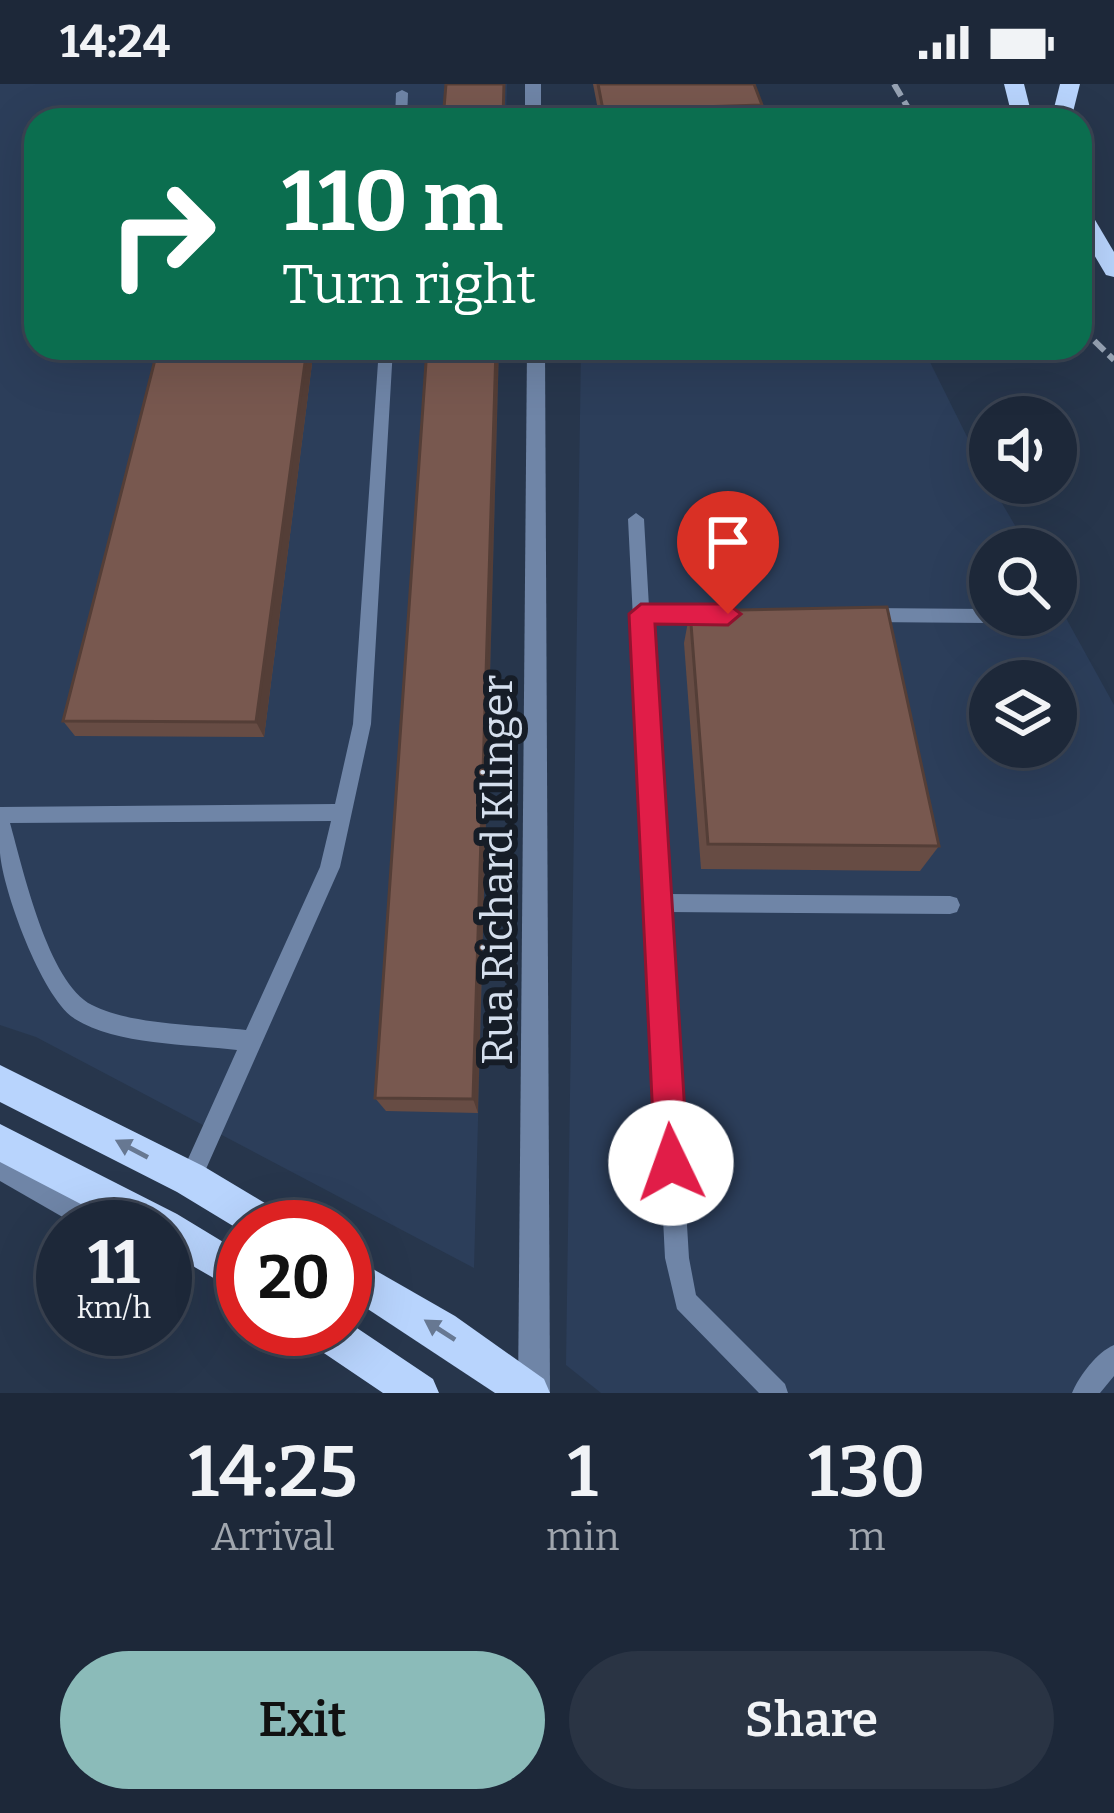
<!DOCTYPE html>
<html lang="en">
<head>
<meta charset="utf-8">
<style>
	body { margin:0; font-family:Bitter,serif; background:#2a3444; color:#f1f3f6; height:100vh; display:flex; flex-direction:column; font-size:45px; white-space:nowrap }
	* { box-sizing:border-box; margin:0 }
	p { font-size:39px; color:#a0a6ae }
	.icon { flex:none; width:66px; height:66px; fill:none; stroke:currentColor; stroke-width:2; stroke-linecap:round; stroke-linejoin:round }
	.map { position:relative; height:1309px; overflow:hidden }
	.details { display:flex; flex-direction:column; background:#1d2839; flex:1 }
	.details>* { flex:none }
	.top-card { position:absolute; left:24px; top:24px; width:1068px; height:252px; border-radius:36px; box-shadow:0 12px 48px #0002,0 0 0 3px #3b4453; background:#0b6e4f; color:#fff; overflow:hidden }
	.tools { position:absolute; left:969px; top:312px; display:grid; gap:24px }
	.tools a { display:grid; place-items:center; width:108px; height:108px; border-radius:50%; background:#1d2839; box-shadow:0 12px 48px #0002,0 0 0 3px #3b4453; font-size:60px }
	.speed { position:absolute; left:36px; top:1116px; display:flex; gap:24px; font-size:60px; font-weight:700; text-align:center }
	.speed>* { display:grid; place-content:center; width:156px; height:156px; border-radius:50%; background:#1d2839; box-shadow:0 12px 48px #0002,0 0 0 3px #3b4453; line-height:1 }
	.speed small { font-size:30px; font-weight:400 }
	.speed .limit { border:18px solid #d22; background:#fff; color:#111 }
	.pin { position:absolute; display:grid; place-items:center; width:102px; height:102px; color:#fff; margin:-123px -51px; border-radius:50% 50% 50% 0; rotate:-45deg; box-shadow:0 0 12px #0007 }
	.pin .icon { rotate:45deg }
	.me { position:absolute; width:132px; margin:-66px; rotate:357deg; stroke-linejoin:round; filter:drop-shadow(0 0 9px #0008) }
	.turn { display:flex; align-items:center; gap:42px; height:252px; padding:0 60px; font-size:54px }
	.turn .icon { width:156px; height:156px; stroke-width:2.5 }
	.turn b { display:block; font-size:84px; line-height:102px }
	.eta { display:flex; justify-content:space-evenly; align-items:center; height:204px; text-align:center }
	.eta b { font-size:72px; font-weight:600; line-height:84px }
	.action { display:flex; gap:24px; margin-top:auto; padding:24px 60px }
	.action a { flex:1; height:138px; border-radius:72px; background:#8bbbb9; color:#111; font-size:48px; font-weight:600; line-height:138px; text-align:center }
	.action a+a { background:#2a3444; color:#f1f3f6 }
	.status { display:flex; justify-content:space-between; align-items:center; height:84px; padding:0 60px; background:#1d2839; direction:ltr }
	.status svg { height:33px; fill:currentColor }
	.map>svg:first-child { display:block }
	.built { fill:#2c3e5a; fill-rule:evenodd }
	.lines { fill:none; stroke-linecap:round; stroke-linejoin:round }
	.lane { fill:#6f85a7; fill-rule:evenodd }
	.street { fill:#6f85a7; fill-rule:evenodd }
	.primary { fill:#b8d4fd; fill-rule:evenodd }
	.rail { stroke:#97a3b4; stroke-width:6; stroke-dasharray:14 6; stroke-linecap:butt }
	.wall { fill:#674c44 }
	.shaded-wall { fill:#543e37 }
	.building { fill:#78584f; stroke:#543e37; stroke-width:3 }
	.oneway { fill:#677892 }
	.route { fill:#e11d48; stroke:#92132f; stroke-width:3 }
	.labels { text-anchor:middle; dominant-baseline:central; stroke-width:12; stroke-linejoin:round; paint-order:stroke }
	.street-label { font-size:42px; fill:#d5dfed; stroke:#161d27 }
</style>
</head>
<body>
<div class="status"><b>14:24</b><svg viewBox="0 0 49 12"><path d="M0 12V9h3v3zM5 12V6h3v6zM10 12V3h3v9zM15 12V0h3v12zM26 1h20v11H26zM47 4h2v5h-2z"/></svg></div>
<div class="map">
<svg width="1114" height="1309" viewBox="0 0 1114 1309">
	<rect width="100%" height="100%" fill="#27364c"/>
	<g class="built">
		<polygon points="0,0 507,0 506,36 36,36 36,264 499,264 474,1184 36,953 0,941"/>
		<path d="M 581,264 L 923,264 L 990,399 L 1029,465 L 990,465 L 990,531 L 1056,531 L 1056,516 L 1114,621 L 1114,1309 L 601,1309 L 566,1281 ZM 990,597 L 1056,597 L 1056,663 L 990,663 Z"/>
	</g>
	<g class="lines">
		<g class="lane">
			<polygon points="402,6 408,9 407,36 395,36 396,9"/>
			<path d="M 379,264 L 393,264 L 371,640 L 340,783 L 198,1103 L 190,1106 L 182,1103 L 179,1095 L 237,966 C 189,960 116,961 75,935 C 42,914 3,807 0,769 C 0,754 0,738 0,723 L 335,720 L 353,640 ZM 331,737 L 320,783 L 246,946 C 202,941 130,941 92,921 C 48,899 23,785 10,739 Z"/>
			<polygon points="636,429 644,435 649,523 709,523 717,530 709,537 650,537 667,810 950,812 957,814 960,821 957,828 950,830 668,828 689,1174 696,1211 785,1300 788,1309 759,1309 677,1225 665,1174 628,435"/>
			<polygon points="868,524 987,525 990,531 995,532 987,539 868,538 860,531"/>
			<polygon points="0,1074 110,1135 113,1143 80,1143 0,1097"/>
			<path d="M 1114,1261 L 1114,1292 L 1100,1309 L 1072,1309 C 1079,1292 1097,1268 1114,1261 Z"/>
		</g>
		<g class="street">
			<rect x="525" y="0" width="16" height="36"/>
			<polygon points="527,264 545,264 550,1309 518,1309"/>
		</g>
		<g class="primary">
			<polygon points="1004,0 1024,0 1033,36 1013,36"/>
			<polygon points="1060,0 1080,0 1071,36 1051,36"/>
			<polygon points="1080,122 1088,124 1114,168 1114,193 1106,191 1080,147"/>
			<polygon points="0,981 203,1082 283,1130 289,1143 243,1143 243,1148 177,1108 0,1018"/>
			<polygon points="0,1040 177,1130 243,1170 243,1211 165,1166 165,1143 125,1143 0,1078"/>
			<polygon points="345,1169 455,1232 544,1295 550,1309 495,1309 345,1210"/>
			<polygon points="345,1236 433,1295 439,1309 383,1309 309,1259 303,1245 345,1245"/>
		</g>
		<g class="rail">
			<polyline points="894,0 915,36"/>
			<polyline points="1080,243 1114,276"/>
		</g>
	</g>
	<g class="wall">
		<polygon points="593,0 754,0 762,21 760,32 600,36"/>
		<polygon points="158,264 314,264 264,653 75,652 63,637"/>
		<polygon points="427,264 478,1029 386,1027 375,1014"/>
		<polygon points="690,527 939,762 920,787 701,785 684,559"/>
	</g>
	<g class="shaded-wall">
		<polygon points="307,264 314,264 264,653 256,638"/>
		<polygon points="496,264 499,264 478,1029 473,1015"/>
	</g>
	<g class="building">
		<polygon points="446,0 504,0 503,36 443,36"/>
		<polygon points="598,0 754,0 762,21 603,26"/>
		<polygon points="832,24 836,36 779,36 776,25"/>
		<polygon points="761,32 763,36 610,36"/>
		<polygon points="158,264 307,264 256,638 63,637"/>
		<polygon points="427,264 496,264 473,1015 375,1014"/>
		<polygon points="887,523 939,762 708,760 690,527"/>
	</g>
	<defs><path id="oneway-solid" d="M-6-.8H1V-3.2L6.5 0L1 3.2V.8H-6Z" transform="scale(3)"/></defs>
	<g class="oneway">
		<use href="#oneway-solid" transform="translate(132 1065) rotate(-152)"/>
		<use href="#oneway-solid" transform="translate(440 1246) rotate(-147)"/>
	</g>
	<polygon class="route" points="641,520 728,520 741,530 728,541 655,540 688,1079 683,1091 671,1096 659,1091 655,1079 629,530"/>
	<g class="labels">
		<g class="street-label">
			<text transform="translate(498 786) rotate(-90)">Rua Richard Klinger</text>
		</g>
	</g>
</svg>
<div class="tools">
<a><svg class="icon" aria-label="sound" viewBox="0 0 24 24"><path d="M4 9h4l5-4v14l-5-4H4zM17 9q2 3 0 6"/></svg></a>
<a><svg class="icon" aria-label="search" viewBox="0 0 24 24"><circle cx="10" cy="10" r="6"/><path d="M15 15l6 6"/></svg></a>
<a><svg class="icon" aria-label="layers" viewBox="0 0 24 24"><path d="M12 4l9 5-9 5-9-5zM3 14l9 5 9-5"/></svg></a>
</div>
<div class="speed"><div>11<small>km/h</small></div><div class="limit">20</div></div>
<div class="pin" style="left:728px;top:530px;background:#d93025"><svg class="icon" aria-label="arrive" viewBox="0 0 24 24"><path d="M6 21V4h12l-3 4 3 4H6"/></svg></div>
<svg class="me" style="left:671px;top:1079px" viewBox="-20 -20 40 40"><circle r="19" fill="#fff"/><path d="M0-13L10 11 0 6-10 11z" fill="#e11d48"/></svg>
<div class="top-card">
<div class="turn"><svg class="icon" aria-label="right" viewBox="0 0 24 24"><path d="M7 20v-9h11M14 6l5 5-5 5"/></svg><div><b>110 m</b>Turn right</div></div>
</div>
</div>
<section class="details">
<div class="eta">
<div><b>14:25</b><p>Arrival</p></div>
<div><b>1</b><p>min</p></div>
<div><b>130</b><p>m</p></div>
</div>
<div class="action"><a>Exit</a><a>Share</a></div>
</section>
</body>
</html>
